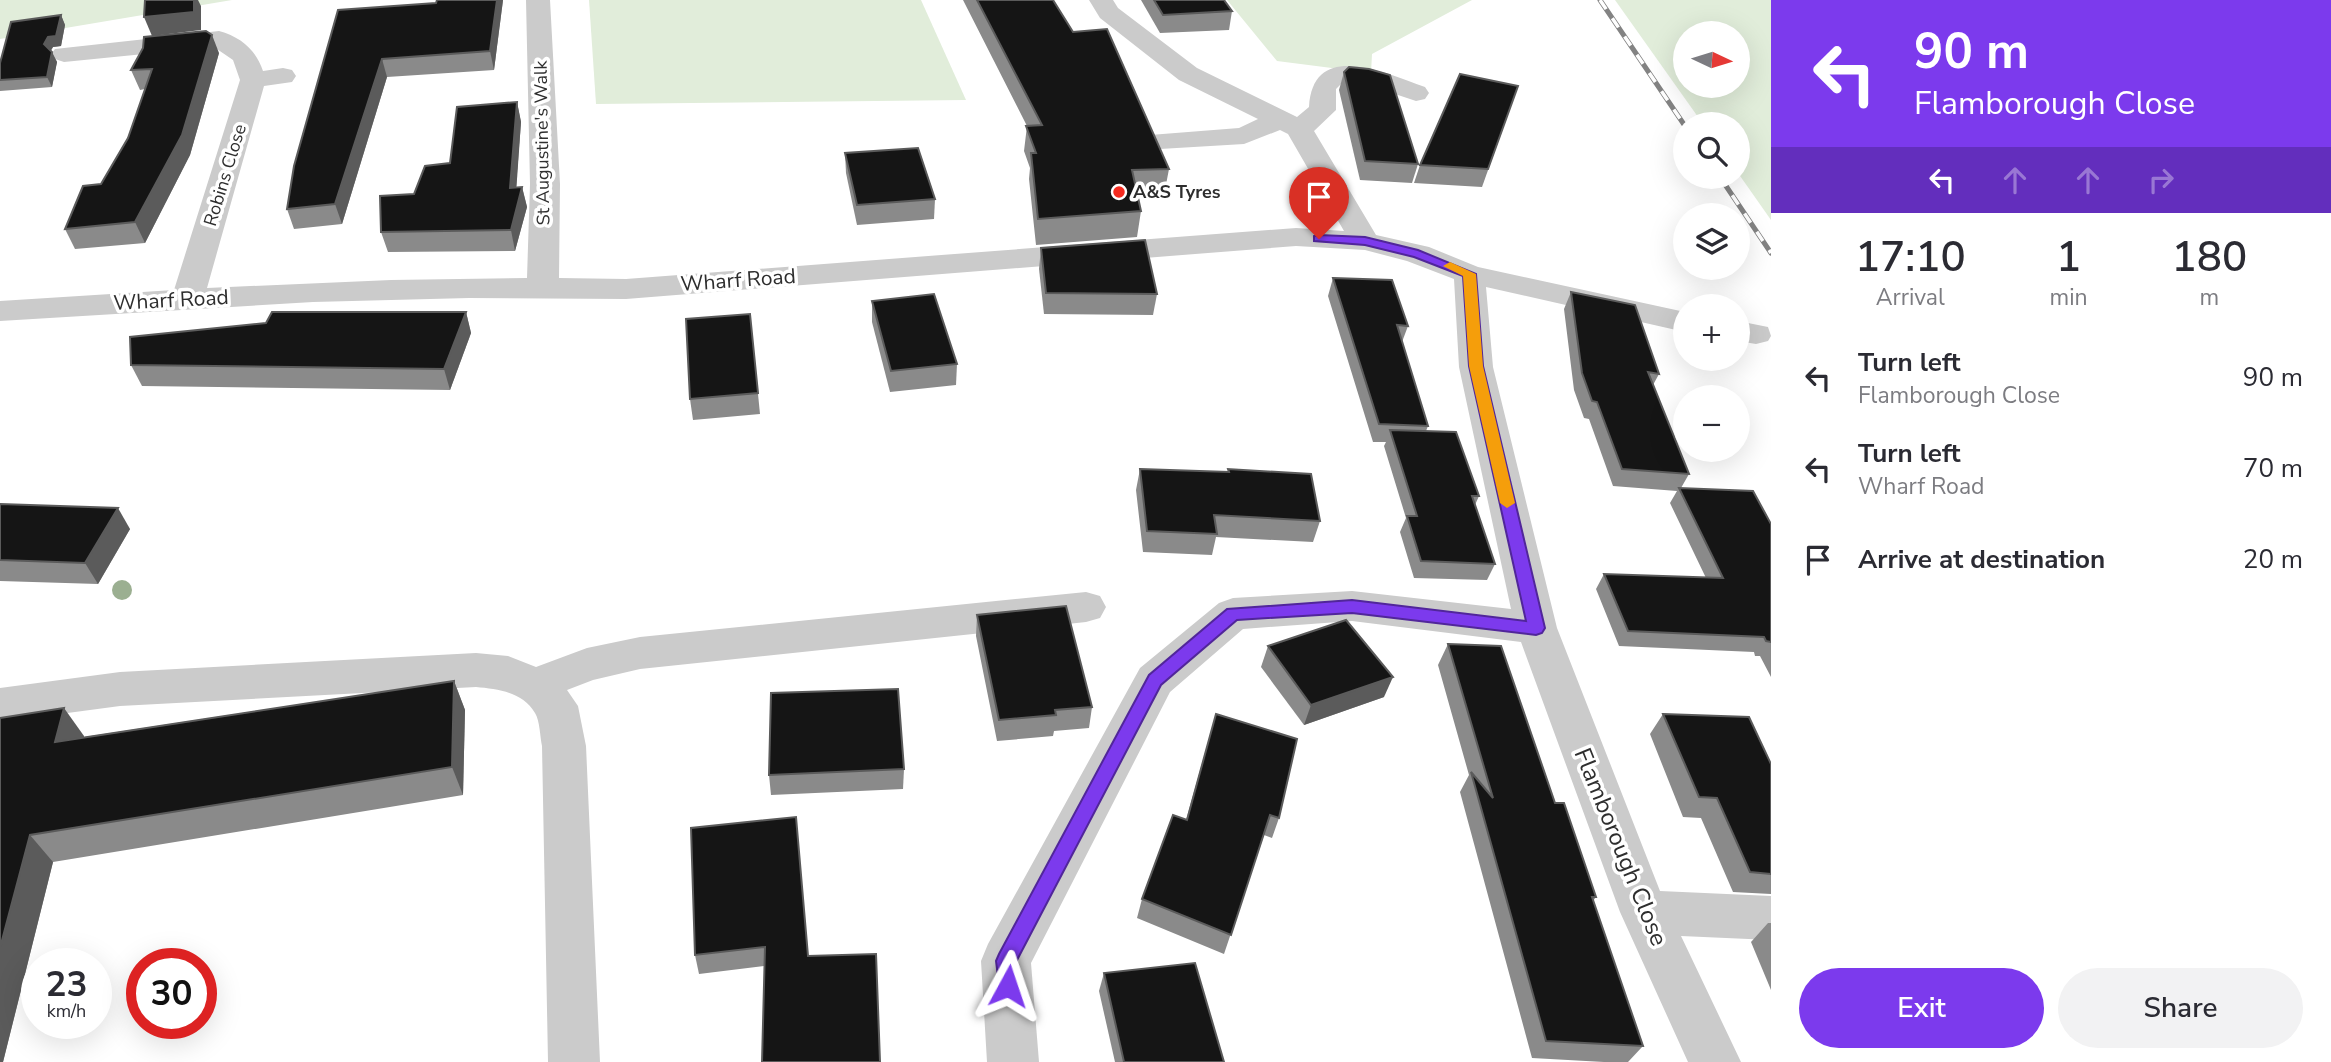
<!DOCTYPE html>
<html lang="en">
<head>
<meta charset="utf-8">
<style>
	body { margin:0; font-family:"Nunito Sans",sans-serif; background:#f2f2f3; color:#2b2b33; height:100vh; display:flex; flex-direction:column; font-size:26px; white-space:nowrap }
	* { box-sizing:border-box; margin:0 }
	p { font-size:23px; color:#7c7c81 }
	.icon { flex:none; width:38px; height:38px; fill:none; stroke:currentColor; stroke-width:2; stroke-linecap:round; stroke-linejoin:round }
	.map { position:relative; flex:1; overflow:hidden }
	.drawer { display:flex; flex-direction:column; background:#fff; width:560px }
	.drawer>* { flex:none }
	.hud { background:#7c3aed; color:#fff; overflow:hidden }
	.needle { width:46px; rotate:94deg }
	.fabs { position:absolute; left:1673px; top:21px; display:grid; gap:14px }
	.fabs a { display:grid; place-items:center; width:77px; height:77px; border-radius:50%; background:#fff; box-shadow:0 7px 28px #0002; font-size:35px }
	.speed { position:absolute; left:21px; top:948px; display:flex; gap:14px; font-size:35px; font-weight:700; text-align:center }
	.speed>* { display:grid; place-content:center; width:91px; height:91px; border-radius:50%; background:#fff; box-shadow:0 7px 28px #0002; line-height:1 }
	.speed small { font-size:18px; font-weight:400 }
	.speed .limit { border:10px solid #d22; background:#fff; color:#111 }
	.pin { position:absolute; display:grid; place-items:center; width:60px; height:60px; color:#fff; margin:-72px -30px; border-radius:50% 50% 50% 0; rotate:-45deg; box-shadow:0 0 7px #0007 }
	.pin .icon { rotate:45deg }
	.me { position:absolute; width:77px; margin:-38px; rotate:5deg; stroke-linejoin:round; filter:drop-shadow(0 0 5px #0008) }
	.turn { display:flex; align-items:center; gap:24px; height:147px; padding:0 28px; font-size:32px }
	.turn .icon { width:91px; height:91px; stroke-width:2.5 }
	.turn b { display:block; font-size:49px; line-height:60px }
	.lanes { display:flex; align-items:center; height:66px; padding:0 28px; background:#0003; justify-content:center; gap:35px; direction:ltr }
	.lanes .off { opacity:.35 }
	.eta { display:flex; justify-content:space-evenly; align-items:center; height:119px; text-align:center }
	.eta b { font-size:42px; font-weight:600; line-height:49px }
	.primary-button { display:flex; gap:14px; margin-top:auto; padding:14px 28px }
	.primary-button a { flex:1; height:80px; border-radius:42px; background:#7c3aed; color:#fff; font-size:28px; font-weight:600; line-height:80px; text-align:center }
	.primary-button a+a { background:#f2f2f3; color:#2b2b33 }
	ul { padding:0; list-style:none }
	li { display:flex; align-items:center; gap:21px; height:91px; padding:0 28px }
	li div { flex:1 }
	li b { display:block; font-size:26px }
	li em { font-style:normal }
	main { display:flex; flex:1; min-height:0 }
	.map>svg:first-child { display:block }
	.green { fill:#e1edda; fill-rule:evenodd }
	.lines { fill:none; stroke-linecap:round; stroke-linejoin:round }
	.minor { fill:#cbcbcb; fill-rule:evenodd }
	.rail-casing { stroke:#838383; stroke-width:5 }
	.rail { stroke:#fff; stroke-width:3.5; stroke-dasharray:11; stroke-linecap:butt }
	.tree { fill:#9baf91 }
	.wall { fill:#8a8a8a }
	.shaded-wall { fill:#5b5b5b }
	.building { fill:#151515; stroke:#5b5b5b; stroke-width:2 }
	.route { fill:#7c3aed; stroke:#51269a; stroke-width:2 }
	.slow { fill:#f59e0b }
	.poi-dot { fill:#f52a1f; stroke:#fff; stroke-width:2.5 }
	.labels { text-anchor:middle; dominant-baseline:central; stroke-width:7; stroke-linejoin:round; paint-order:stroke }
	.far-street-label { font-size:18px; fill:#2e2e2e; stroke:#fff }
	.far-poi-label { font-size:18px; font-weight:bold; fill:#2e2e2e; stroke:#fff; text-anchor:start }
	.street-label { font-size:21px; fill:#2e2e2e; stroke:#fff }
	.near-street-label { font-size:24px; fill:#2e2e2e; stroke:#fff }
</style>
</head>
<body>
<main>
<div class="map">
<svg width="1771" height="1062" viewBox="0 0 1771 1062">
	<rect width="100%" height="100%" fill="#fff"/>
	<g class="green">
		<polygon points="0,0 232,0 0,39"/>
		<polygon points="589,0 921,0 966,100 596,104"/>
		<polygon points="1227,0 1472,0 1372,54 1371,73 1277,61"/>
		<path d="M 1615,0 L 1771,0 L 1771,220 L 1738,173 L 1738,124 L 1703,124 ZM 1738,33 L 1738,86 L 1685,86 L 1685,33 Z"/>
	</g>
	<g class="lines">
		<g class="minor">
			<path d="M 526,0 L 550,0 L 560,184 L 559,278 L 626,279 L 1296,228 L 1344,231 L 1288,134 L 1280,130 L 1244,144 L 1160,149 L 1150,147 L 1146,141 L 1150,135 L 1239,128 L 1258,119 L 1179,80 L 1100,18 L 1089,0 L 1113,0 L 1118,8 L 1197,68 L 1297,117 L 1309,107 C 1313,39 1385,73 1425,87 L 1429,93 L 1425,99 L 1416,101 L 1365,84 L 1343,82 L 1336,89 L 1336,110 L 1314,131 L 1376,235 L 1429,247 L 1478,267 L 1685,312 L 1685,332 L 1486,287 L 1493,367 L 1557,628 L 1660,891 L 1771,896 L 1771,940 L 1681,936 L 1741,1062 L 1688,1062 L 1620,912 L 1521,642 L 1352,621 L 1243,629 L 1170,692 L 1031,963 L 1039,1062 L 987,1062 L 981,961 L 988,944 L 1140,668 L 1219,603 L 1233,598 L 1352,591 L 1511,609 L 1459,367 L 1454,279 L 1407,261 L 1365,250 L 1296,246 L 626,299 L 469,298 L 313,302 L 0,321 L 0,301 L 174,290 L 240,80 L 233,60 L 214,47 L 64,62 L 55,59 L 51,54 L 55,49 L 219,31 C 241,37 256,50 263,71 L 283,68 L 292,70 L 296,76 L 292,82 L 264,86 L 207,288 L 391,280 L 527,278 L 530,184 Z"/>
			<polygon points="1738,321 1768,327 1771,336 1768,341 1756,344 1738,341"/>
			<path d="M 1086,592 L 1100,596 L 1106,607 L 1100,618 L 1086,622 L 640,669 L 593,680 L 567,690 L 578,706 L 586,746 L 600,1062 L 548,1062 L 542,746 C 540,737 540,721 535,713 C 523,692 498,689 476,687 L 120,706 L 0,722 L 0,688 L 120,672 L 476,653 L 508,656 L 536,667 L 587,648 L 640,637 Z"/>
		</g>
		<g class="rail-casing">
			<g id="rail">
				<polyline points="1600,0 1685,126"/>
				<polyline points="1720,177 1771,253"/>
			</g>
		</g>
		<use href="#rail" class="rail"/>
	</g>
	<circle class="tree" cx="122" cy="590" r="10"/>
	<g class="wall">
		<polygon points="503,0 494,70 387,77 342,224 294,229 287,209 338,10"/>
		<polygon points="963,0 1053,0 1073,32 1169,169 1164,195 1138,196 1141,211 1137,237 1036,245 1029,179 1030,168 1024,151 1027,126"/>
		<polygon points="1141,0 1224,0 1232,11 1229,30 1160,33"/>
		<polygon points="61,15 65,25 61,46 53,47 51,51 57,62 52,87 0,91 0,63"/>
		<polygon points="219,53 190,155 145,243 75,249 65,229 101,184 128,138 145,89 140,90 131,70"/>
		<polygon points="1344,72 1418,164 1412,183 1360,180 1339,90"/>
		<polygon points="1518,86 1482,187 1414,183 1420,165"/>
		<polygon points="517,102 521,122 516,187 522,187 527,207 515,251 388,252 381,232 414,194"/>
		<polygon points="845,153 935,199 934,219 857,225 846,173"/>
		<polygon points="1041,248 1157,294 1153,315 1044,314 1039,269"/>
		<polygon points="1333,278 1408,326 1402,342 1428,426 1426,431 1479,496 1475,505 1495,564 1487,580 1414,578 1400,532 1406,518 1384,446 1386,442 1373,442 1328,296"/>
		<polygon points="1571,292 1659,374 1653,385 1689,474 1681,488 1771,524 1771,677 1760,656 1755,656 1754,652 1619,646 1596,589 1604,574 1706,578 1670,503 1677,491 1613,486 1589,419 1584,418 1574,390 1564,309"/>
		<polygon points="872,301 957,364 956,385 890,392 872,322"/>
		<polygon points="466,312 471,333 450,390 142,386 131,365"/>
		<polygon points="750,314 760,414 693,420 690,399"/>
		<polygon points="1140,469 1228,472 1228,469 1320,521 1313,542 1216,537 1212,555 1143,552 1136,490"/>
		<polygon points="0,504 130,529 98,584 0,581"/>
		<polygon points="977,615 1092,707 1089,728 1054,731 1053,736 997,741 976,636"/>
		<polygon points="1448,644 1555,803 1596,897 1593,901 1643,1046 1628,1062 1604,1062 1532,1058 1460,792 1469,775 1438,665"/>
		<polygon points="1268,646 1384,697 1304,725 1261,667"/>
		<polygon points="454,681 465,710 463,795 53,862 3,1062 0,1062 0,718 84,736 84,737"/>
		<polygon points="1216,714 1279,818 1272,838 1264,835 1224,954 1137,918 1142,899 1186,820"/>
		<polygon points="1663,714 1771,764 1771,894 1733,892 1701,818 1683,817 1650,734"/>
		<polygon points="904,769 903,789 771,795 769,775"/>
		<polygon points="691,828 808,956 764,966 699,974 695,955"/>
		<polygon points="1768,923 1771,923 1771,990 1751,942"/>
		<polygon points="1104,973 1224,1062 1115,1062 1099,991"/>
	</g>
	<g class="shaded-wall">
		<polygon points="194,0 198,0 201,6 201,30 152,36 144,17"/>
		<polygon points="497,0 503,0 494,70 490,51"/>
		<polygon points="61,15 65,25 61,46 53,47 48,54 44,44"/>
		<polygon points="212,35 219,53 190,155 145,243 135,222"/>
		<polygon points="52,52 57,62 52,87 47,77"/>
		<polygon points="382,59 387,77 342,224 335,204"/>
		<polygon points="517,102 521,122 515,208 510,188"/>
		<polygon points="522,187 527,207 515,251 511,230"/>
		<polygon points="466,312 471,333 450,390 444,369"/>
		<polygon points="118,508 130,529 98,584 85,563"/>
		<polygon points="1393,677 1384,697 1304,725 1311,705"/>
		<polygon points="454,681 465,710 463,795 452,767"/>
		<polygon points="64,708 84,736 76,770 55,742"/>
		<polygon points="30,835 53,862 3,1062 0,1062 0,948"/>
	</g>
	<g class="building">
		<polygon points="145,0 194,0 194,12 144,17"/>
		<polygon points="437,0 497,0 490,51 382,59 335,204 287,209 294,166 338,10 436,3"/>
		<polygon points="977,0 1053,0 1073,32 1107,29 1169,169 1132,170 1141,211 1038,219 1031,153 1036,153 1026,126 1042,125"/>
		<polygon points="1154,0 1224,0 1232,11 1163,15"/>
		<polygon points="61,15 56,36 48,37 44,44 52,52 47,77 0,80 0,63 11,22"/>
		<polygon points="206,31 212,35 182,135 135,222 65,229 83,186 101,184 128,138 152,69 131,70 143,48 144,37"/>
		<polygon points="1349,67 1369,69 1390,75 1418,164 1365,161 1344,72"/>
		<polygon points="1460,74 1518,86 1488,169 1420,165"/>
		<polygon points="517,102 510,188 522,187 511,230 381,232 380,196 414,194 425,166 450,163 457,107"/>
		<polygon points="918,148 935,199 857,205 845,153"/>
		<polygon points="1145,240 1157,294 1046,293 1041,248"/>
		<polygon points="1333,278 1392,280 1408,326 1397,325 1428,426 1379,424"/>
		<polygon points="1571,292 1635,305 1659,374 1648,372 1689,474 1622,469 1597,402 1592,401 1582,373"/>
		<polygon points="934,294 957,364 891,371 872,301"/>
		<polygon points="272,312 466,312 444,369 131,365 130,337 266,323"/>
		<polygon points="750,314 758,393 690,399 686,319"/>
		<polygon points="1390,430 1456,432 1479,496 1472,496 1495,564 1421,561 1407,516 1417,516"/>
		<polygon points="1140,469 1229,472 1228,469 1311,474 1320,521 1214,515 1217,534 1147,531"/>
		<polygon points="1679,488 1753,491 1771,524 1771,642 1766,641 1764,637 1628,631 1604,574 1723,578"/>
		<polygon points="0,504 118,508 85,563 0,560"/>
		<polygon points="1066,606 1092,707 1055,710 1056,715 999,720 977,615"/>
		<polygon points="1346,620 1393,677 1311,705 1268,646"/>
		<polygon points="1448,644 1501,646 1555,803 1564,803 1596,897 1592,897 1643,1046 1546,1041 1471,772 1493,798"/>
		<polygon points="454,681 452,767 30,835 0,948 0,718 64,708 55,742"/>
		<polygon points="898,689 904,769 769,775 771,693"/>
		<polygon points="1216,714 1297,739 1279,818 1270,815 1231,935 1142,899 1173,815 1187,820"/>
		<polygon points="1663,714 1749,717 1771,764 1771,874 1750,872 1717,798 1699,797"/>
		<polygon points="796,817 808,956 876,954 880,1062 762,1062 765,947 695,955 691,828"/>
		<polygon points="1195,963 1224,1062 1124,1062 1104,973"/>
	</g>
	<polygon class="route" points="1319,235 1365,237 1418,250 1476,274 1483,366 1545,628 1542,633 1536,635 1352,613 1237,620 1161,685 1016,962 1018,986 1015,993 1008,996 1000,993 996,961 999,954 1149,675 1227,609 1352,600 1526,621 1469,366 1463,276 1414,257 1365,245 1314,241 1314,236"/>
	<polygon class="slow" points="1450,262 1476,274 1483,366 1515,503 1507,508 1500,503 1469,366 1463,276 1443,266"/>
	<circle class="poi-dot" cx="1119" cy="192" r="7"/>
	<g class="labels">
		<g class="far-street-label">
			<text transform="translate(542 143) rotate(-91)">St Augustine's Walk</text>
			<text transform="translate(225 175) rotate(-73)">Robins Close</text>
		</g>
		<g class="far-poi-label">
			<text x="1133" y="192">A&amp;S Tyres</text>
		</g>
		<g class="street-label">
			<text transform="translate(738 280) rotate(-4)">Wharf Road</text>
			<text transform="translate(171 300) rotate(-3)">Wharf Road</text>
		</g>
		<g class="near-street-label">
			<text transform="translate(1621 847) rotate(68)">Flamborough Close</text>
		</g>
	</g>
</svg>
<div class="fabs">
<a><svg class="needle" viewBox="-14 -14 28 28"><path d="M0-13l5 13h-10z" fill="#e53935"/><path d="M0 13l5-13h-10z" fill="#7c7c81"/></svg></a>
<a><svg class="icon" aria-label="search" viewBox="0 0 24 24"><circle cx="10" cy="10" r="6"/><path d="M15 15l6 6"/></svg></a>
<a><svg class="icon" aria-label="layers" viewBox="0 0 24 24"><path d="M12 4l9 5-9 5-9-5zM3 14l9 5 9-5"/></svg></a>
<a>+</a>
<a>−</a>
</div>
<div class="speed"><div>23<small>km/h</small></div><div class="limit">30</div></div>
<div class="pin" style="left:1319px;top:239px;background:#d93025"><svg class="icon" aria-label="arrive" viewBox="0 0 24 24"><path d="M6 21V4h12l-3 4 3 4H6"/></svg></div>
<svg class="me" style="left:1008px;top:986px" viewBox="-20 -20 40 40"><path d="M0-17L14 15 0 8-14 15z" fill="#7c3aed" stroke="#fff" stroke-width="4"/></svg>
</div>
<section class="drawer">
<div class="hud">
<div class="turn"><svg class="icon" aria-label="left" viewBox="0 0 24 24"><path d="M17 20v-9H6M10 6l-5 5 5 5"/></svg><div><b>90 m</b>Flamborough Close</div></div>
<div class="lanes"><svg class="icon" aria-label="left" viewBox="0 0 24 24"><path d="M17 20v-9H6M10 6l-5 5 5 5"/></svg><svg class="icon off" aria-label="ahead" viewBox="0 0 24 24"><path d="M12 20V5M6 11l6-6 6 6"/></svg><svg class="icon off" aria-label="ahead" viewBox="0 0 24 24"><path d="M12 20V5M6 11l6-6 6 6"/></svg><svg class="icon off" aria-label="right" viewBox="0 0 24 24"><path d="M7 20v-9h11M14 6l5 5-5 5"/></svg></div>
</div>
<div class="eta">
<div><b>17:10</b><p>Arrival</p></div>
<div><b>1</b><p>min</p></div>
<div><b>180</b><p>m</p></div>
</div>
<ul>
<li><svg class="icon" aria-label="left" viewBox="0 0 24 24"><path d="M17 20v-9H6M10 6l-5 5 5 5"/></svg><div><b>Turn left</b><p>Flamborough Close</p></div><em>90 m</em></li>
<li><svg class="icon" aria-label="left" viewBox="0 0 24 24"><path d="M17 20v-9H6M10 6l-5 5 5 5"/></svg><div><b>Turn left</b><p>Wharf Road</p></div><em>70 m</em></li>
<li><svg class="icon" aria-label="arrive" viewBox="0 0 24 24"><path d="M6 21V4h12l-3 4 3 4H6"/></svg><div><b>Arrive at destination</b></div><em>20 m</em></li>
</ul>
<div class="primary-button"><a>Exit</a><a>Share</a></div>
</section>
</main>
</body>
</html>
